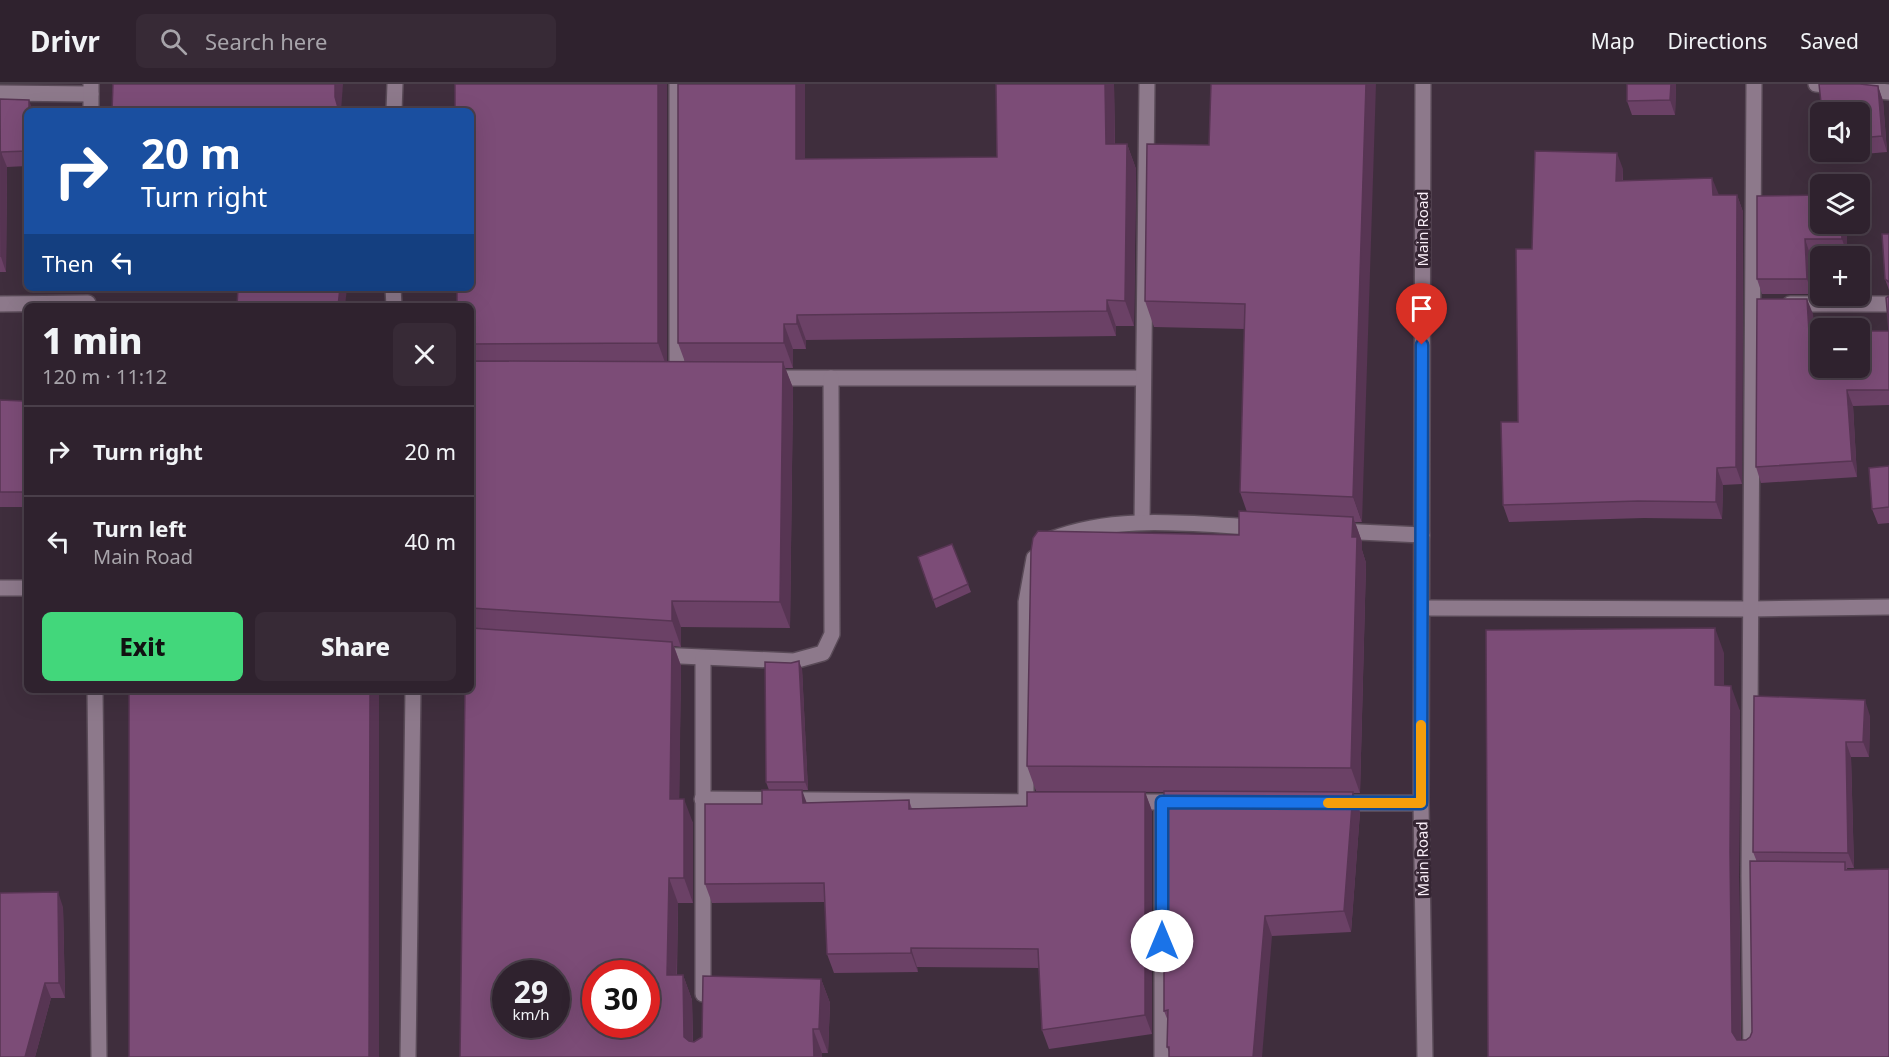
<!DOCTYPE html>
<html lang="en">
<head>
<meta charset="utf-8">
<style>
	body { margin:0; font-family:"Noto Sans",sans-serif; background:#372a36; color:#f1f3f6; height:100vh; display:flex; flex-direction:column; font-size:22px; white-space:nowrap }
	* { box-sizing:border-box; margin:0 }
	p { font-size:20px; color:#a7a4aa }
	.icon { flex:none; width:33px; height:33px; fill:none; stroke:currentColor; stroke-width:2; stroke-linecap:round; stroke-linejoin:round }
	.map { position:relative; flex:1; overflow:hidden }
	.sheet { position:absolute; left:24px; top:219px; width:450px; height:390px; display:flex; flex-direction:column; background:#2f222e; border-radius:9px; box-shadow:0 6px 24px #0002,0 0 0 2px #4a3f4a }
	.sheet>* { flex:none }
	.guide { position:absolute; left:24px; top:24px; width:450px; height:183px; border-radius:9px; box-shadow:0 6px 24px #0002,0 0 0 2px #4a3f4a; background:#1a4fa0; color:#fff; overflow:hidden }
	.controls { position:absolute; left:1810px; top:18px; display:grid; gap:12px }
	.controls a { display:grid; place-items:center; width:60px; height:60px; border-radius:9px; background:#2f222e; box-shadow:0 6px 24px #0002,0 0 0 2px #4a3f4a; font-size:30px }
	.speed { position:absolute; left:492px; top:876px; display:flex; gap:12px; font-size:30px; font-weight:700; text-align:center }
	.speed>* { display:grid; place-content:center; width:78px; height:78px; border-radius:50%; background:#2f222e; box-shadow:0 6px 24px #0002,0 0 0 2px #4a3f4a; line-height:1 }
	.speed small { font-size:15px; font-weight:400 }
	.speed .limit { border:9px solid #d22; background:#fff; color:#111 }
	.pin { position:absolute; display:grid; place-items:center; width:51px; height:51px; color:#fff; margin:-62px -26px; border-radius:50% 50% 50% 0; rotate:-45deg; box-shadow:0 0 6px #0007 }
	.pin .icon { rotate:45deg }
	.me { position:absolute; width:66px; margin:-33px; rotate:0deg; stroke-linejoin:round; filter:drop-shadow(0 0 4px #0008) }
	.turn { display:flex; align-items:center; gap:21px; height:126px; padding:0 18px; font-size:27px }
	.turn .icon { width:78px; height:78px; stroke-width:2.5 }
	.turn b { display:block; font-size:42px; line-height:51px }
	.then { display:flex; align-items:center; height:57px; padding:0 18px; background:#0003; gap:12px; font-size:22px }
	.round { display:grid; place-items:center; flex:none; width:63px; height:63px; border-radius:9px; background:#372a36 }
	.summary { display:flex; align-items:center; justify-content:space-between; height:102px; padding:0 18px }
	h1 { font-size:36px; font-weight:800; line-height:45px }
	.cta { display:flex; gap:12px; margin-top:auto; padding:12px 18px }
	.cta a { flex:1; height:69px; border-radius:9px; background:#42d77b; color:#111; font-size:24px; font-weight:800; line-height:69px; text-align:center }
	.cta a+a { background:#372a36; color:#f1f3f6 }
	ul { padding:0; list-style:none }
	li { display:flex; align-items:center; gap:18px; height:90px; padding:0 18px; border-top:2px solid #4a3f4a }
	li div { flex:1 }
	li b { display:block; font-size:22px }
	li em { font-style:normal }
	header { display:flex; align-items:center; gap:36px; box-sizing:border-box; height:84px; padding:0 30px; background:#2f222e; border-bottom:2px solid #4a3f4a }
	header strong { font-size:28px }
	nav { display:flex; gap:33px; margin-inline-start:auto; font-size:21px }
	.search { width:420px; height:54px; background:#372a36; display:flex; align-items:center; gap:15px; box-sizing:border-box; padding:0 21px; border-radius:9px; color:#a7a4aa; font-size:22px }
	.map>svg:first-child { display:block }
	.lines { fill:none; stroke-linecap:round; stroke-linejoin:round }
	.minor-casing { stroke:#594a57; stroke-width:18 }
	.minor { stroke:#8d798b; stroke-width:15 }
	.wall { fill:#6b4166 }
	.shaded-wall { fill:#573553 }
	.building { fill:#7c4c77; stroke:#573553; stroke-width:1.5; fill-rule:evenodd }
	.route-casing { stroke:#114b97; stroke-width:15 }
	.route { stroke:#1a73e8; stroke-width:10 }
	.slow { stroke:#f59e0b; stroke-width:10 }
	.labels { text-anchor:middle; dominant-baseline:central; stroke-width:6; stroke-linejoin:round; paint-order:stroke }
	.street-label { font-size:15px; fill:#faeff9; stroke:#352533 }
</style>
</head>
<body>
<header>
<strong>Drivr</strong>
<div class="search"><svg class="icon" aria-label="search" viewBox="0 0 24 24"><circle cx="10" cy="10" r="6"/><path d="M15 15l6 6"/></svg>Search here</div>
<nav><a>Map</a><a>Directions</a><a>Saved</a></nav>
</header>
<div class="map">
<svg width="1889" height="973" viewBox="0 0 1889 973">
	<rect width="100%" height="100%" fill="#3f2e3d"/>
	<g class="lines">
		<g class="minor-casing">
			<g id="minor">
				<polyline points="1423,0 1421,719 1425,973"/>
				<polyline points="1816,0 1889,8"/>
				<polyline points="0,9 91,10"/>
				<polyline points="91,27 91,0"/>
				<polyline points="394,27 395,0"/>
				<polyline points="393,204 394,222"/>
				<polyline points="0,220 88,219"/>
				<polyline points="1790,220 1889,220"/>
				<polyline points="677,294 677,0"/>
				<polyline points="768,294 1143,294"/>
				<polyline points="1142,438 1147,0"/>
				<polyline points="1338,447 1422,451"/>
				<path d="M 1052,455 C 1117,430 1189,440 1257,443"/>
				<polyline points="0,504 27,504"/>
				<polyline points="1422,524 1751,525 1889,523"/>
				<polyline points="658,571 794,577 823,569 832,550 831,294"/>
				<polyline points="95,606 99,973"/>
				<polyline points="702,715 1046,718"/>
				<polyline points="1026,718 1026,518 1034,474"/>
				<polyline points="1130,718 1184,718"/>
				<polyline points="1337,719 1421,719"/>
				<polyline points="703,910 703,574"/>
				<polyline points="408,973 413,606"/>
				<polyline points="1162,973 1162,718"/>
				<polyline points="1751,973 1749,793 1754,0"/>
			</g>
		</g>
		<use href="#minor" class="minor"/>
	</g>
	<g class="wall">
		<polygon points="667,0 667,278 685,278 678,259 805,75 997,73 996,0 1114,0 1115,60 1127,60 1136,85 1134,242 1116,242 1116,252 806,256 806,265 793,265 793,284 785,284 793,304 790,544 681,543 681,563 674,562 681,582 679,715 693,739 693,819 678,819 677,891 683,891 692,916 693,958 821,895 830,919 828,969 460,973 473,544 472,541 471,541 471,222"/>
		<polygon points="1211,0 1362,438 1355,438 1362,458 1362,466 1366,479 1360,709 1353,709 1360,728 1351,848 1272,852 1169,968 1167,963 1168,937 1164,927 1164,708 1036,707 1027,682 1239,451 1247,428 1240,408 1245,245 1154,243 1145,217 1209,61"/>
		<polygon points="1676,0 1675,31 1632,31 1627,17"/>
		<polygon points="1878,2 1883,17 1887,68 1830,73 1828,68 1860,68 1860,28"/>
		<polygon points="0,15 27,27 27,82 7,83 6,188 0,188"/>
		<polygon points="1623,85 1623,97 1719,111 1737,111 1743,128 1742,400 1723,401 1722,435 1644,434 1509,438 1503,421 1518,338"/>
		<polygon points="1821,111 1847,140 1847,170 1810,170 1812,210 1762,210 1757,195"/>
		<polygon points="1889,150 1889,206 1885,195"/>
		<polygon points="1889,212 1889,321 1853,322 1857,393 1761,399 1756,383 1813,230 1814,248 1889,247"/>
		<polygon points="0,316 27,327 27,423 0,423"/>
		<polygon points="1889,382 1889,439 1878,440 1872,425"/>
		<polygon points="952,460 971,508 936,524 918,473"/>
		<polygon points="1724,569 1724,601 1740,627 1739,793 1741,956 1746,956 1750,953 1752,948 1757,778 1753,768 1754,612 1870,632 1869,673 1851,673 1854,784 1847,784 1889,973 1488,973"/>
		<polygon points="791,579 802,585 808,706 769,706 766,698"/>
		<polygon points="1145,708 1152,727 1152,950 1049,965 1042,946 1039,884 917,883 918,888 834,889 827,870 825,818 712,819 705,800 807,719 909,716 912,725 1027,722"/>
		<polygon points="63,823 65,914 51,914 35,973 0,973"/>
	</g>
	<g class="shaded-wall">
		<polygon points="335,0 343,0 341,27 339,27 335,13"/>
		<polygon points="658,0 667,0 667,284 658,259"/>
		<polygon points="796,0 805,0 805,100 796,75"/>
		<polygon points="1105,0 1114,0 1115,85 1106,60"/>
		<polygon points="1366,0 1376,0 1362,438 1353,413"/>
		<polygon points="1671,0 1676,0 1675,31 1670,16"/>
		<polygon points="1878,2 1883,17 1887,68 1882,52"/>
		<polygon points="29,16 33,27 29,27"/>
		<polygon points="1127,60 1136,85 1134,242 1125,217"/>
		<polygon points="1,68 7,83 6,188 1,173"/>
		<polygon points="1617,69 1623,85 1622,114 1616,97"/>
		<polygon points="1712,94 1719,111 1713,111"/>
		<polygon points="1737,111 1743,128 1742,400 1736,383"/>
		<polygon points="1841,140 1847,140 1847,170 1842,155"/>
		<polygon points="1805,155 1810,170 1812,210 1807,195"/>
		<polygon points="340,204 347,204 345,222 338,222"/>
		<polygon points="1807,215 1813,230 1814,263 1809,248"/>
		<polygon points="1107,216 1116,242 1116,252 1107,227"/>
		<polygon points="797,231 806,256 806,265 797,240"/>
		<polygon points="784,240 793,265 793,284 784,259"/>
		<polygon points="783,278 793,304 790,544 780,518"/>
		<polygon points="1847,306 1853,322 1857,393 1852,377"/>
		<polygon points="23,317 27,327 27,378"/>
		<polygon points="1717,384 1723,401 1722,435 1716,418"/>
		<polygon points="1353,433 1362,458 1362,466 1366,479 1360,709 1351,684"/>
		<polygon points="672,517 681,543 681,563 672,537"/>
		<polygon points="1715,544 1724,569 1724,626 1715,601"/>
		<polygon points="672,558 681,582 679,739 670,715"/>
		<polygon points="799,577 802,585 808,706 805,698"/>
		<polygon points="1731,602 1740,627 1739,793 1741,973 1732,948 1730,768"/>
		<polygon points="370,606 379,606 379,973 369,973"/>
		<polygon points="1865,616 1870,632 1869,673 1863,658"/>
		<polygon points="1846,658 1851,673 1854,784 1848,769"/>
		<polygon points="802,706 809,725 803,719"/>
		<polygon points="1145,708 1152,727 1152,950 1145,931"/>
		<polygon points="1353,708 1360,728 1351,848 1344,827"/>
		<polygon points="684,715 693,739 693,819 684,794"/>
		<polygon points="669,794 678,819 676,915 667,891"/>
		<polygon points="58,808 63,823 65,914 59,899"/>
		<polygon points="1265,832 1272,852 1262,973 1253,973"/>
		<polygon points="911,864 917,883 918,888 911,869"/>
		<polygon points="683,891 692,916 693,973 684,953"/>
		<polygon points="821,895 830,919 828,969 819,945"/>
		<polygon points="45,899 51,914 35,973 25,973"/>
		<polygon points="813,945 822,969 822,973 814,973"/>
	</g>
	<g class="building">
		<polygon points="113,0 335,0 335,13 339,27 112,27"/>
		<polygon points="455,0 658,0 658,259 471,260 471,222 457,222 457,204 471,204 471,27 455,27"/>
		<polygon points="678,0 796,0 796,75 997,73 996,0 1105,0 1106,60 1127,60 1125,217 1107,216 1107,227 797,231 797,240 784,240 784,259 678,259"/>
		<polygon points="1211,0 1366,0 1353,413 1240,408 1245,220 1145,217 1147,60 1209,61"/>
		<polygon points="1627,0 1671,0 1670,16 1627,17"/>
		<polygon points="1819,0 1860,0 1878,2 1882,52 1860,54 1860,28 1822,28"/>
		<polygon points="0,15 29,16 29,27 27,27 27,67 1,68 1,173"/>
		<polygon points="1535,67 1617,69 1616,97 1712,94 1713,111 1737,111 1736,383 1717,384 1716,418 1638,417 1503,421 1501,338 1518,338 1516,165 1532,165"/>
		<polygon points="1821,111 1821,140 1841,140 1842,155 1805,155 1807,195 1757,195 1757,112"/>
		<polygon points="1882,150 1889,150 1889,198 1885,195"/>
		<polygon points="238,204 340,204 338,222 237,222"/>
		<polygon points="1889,212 1889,306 1847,306 1852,377 1756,383 1757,215 1807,215 1809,248 1821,248 1821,284 1860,284 1860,247 1889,247 1886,214"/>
		<polygon points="471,277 783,278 780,518 672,517 672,537 471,524"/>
		<polygon points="0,316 23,317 27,378 27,408 0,408"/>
		<polygon points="1889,382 1889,423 1872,425 1869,384"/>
		<polygon points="1239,427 1353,433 1352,453 1357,453 1351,684 1027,682 1031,467 1033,454 1038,447 1239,451"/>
		<polygon points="952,460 968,500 933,516 918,473"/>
		<path d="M 471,544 L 672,558 L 670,715 L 684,715 L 684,794 L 669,794 L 667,891 L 683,891 L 684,953 L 689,957 L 694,958 L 702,953 L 703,892 L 821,895 L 819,945 L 813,945 L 814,973 L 460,973 L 465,606 L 471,606 ZM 506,890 L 556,890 L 556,940 L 506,940 ZM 596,890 L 646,890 L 646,940 L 596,940 Z"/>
		<polygon points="1715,544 1715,601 1731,602 1730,768 1732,948 1737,956 1746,956 1750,953 1752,948 1750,777 1845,778 1845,786 1889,785 1889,973 1488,973 1486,546"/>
		<polygon points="799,577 805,698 766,698 765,578 791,579"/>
		<polygon points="129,606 370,606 369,973 129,973"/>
		<polygon points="1754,612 1865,616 1863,658 1846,658 1848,769 1753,768"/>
		<polygon points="762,706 802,706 803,719 909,716 909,725 1027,722 1027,708 1145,708 1145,931 1042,946 1038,865 911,864 911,869 827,870 824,799 705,800 705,720 762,720"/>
		<polygon points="1164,707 1353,708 1344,827 1265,832 1253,973 1169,973 1169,963 1167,963 1168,926 1164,927"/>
		<polygon points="58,808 59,899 45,899 25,973 0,973 0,809"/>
	</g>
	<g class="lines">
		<g class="route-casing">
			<polyline id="route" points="1162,857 1162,718 1421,719 1422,261"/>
		</g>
		<use href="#route" class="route"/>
		<polyline class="slow" points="1328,719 1421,719 1421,641"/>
	</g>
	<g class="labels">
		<g class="street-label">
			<text transform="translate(1422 145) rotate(-90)">Main Road</text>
			<text transform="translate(1422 775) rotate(-91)">Main Road</text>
		</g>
	</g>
</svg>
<div class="controls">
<a><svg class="icon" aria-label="sound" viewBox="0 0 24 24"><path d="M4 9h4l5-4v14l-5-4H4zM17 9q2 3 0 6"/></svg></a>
<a><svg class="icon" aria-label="layers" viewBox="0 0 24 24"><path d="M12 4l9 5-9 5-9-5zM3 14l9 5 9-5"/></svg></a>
<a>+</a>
<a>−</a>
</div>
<div class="speed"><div>29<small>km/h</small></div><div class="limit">30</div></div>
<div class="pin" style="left:1422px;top:261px;background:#d93025"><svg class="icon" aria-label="arrive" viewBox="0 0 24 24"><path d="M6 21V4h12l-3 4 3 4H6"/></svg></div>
<svg class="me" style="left:1162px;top:857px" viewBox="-20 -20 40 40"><circle r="19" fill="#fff"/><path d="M0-13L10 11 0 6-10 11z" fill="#1a73e8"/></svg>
<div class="guide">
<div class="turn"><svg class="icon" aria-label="right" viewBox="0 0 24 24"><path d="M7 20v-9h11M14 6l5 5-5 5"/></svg><div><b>20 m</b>Turn right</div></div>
<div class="then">Then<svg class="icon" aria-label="left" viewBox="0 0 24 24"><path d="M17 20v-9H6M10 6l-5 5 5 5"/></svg></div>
</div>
<section class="sheet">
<div class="summary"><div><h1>1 min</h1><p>120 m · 11:12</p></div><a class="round"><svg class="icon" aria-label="close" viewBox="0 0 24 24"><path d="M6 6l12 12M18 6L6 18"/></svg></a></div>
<ul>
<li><svg class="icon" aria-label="right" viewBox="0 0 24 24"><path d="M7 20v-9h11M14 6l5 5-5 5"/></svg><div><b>Turn right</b></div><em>20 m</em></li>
<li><svg class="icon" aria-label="left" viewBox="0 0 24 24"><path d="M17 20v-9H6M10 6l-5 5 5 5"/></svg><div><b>Turn left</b><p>Main Road</p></div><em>40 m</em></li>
</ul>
<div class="cta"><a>Exit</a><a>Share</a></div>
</section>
</div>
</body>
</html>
